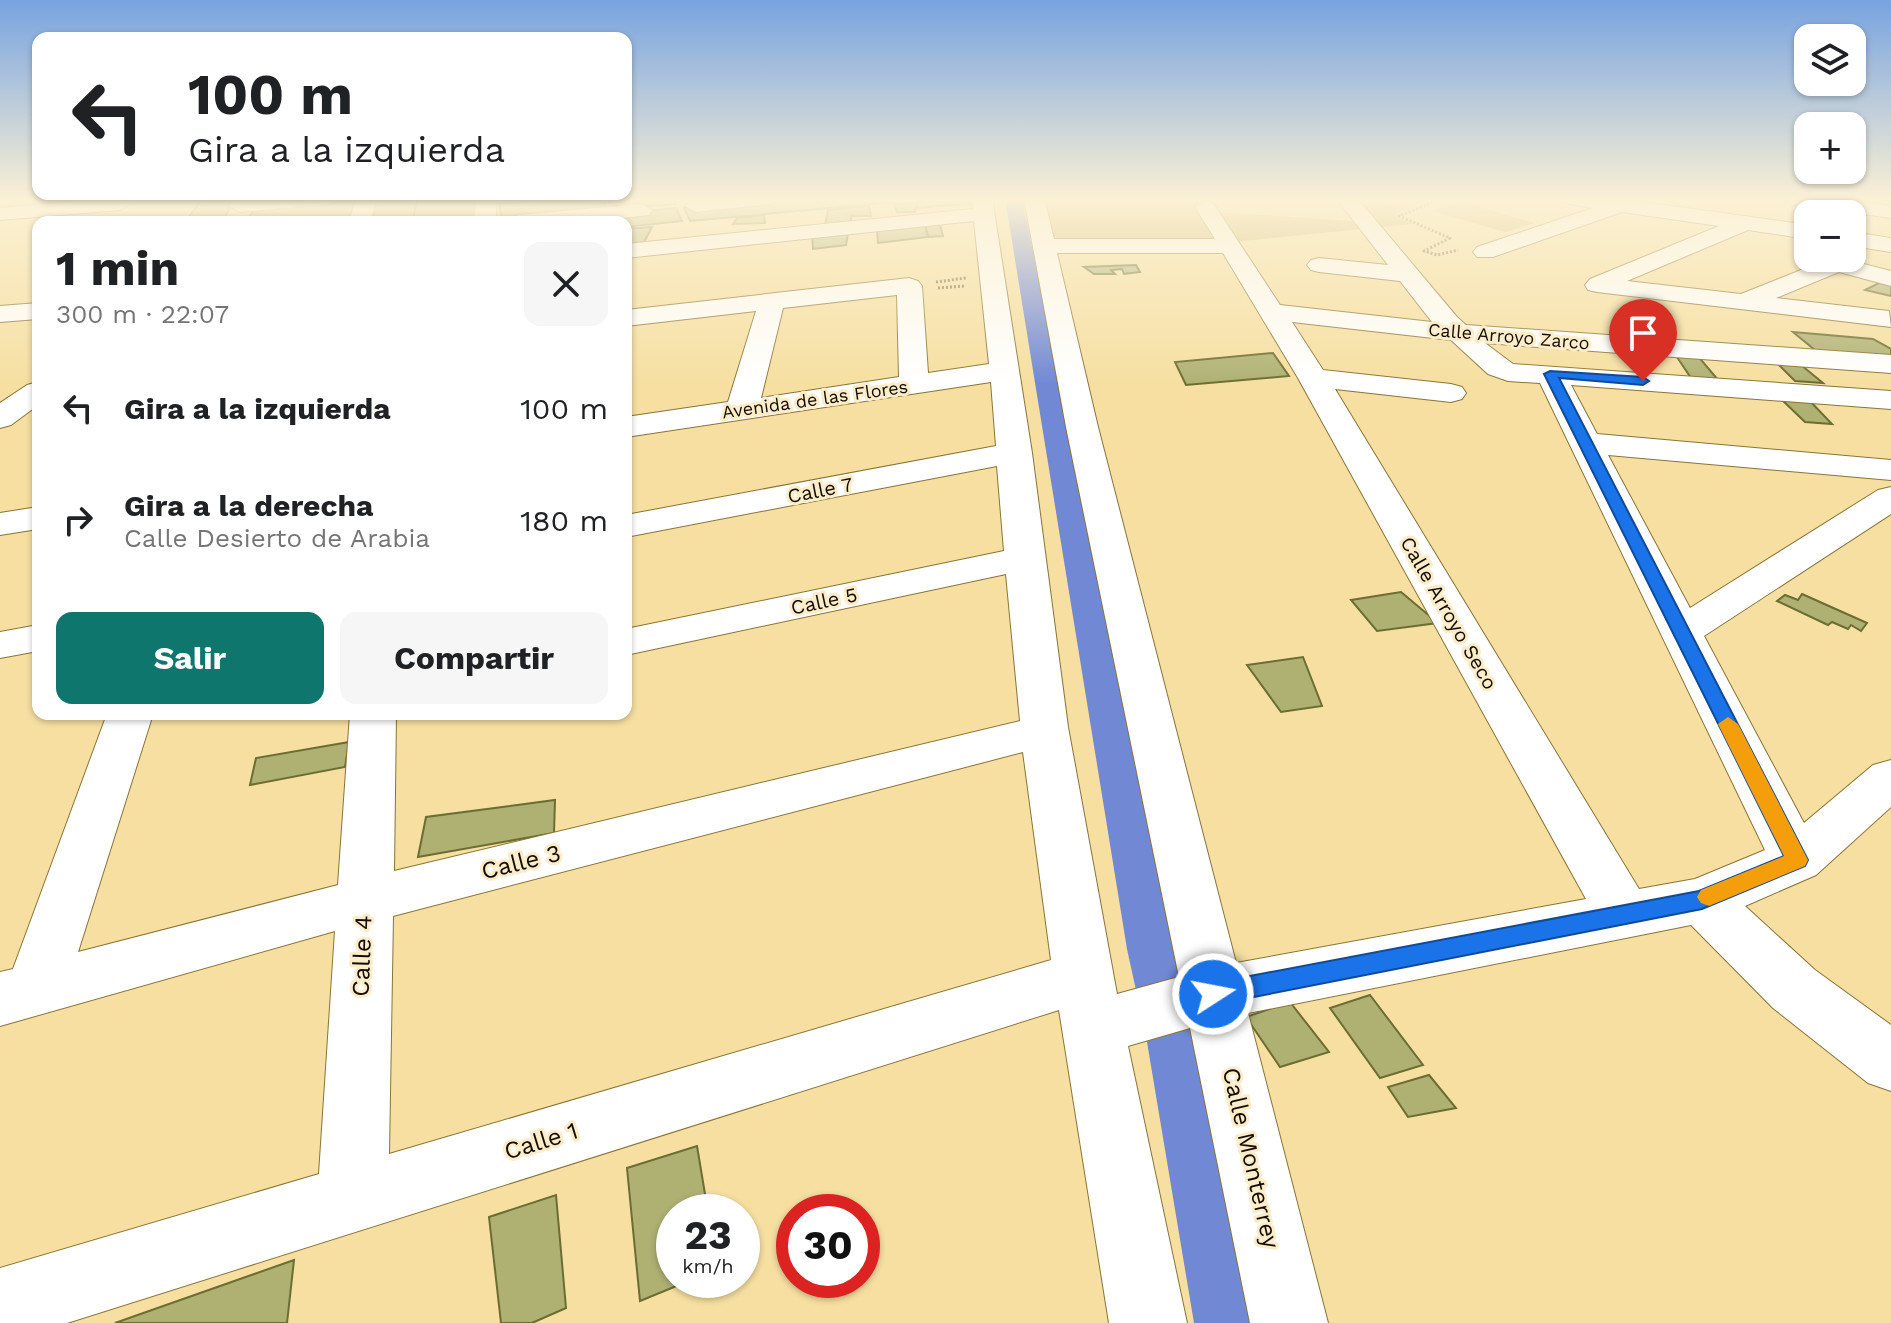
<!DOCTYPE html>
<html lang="es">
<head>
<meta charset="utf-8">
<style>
	body { margin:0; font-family:"Work Sans",sans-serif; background:#f6f6f6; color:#202124; height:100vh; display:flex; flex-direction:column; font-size:30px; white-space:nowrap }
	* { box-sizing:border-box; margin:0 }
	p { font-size:26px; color:#757577 }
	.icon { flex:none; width:44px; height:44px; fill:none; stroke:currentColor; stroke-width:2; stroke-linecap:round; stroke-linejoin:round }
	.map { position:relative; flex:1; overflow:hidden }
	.side { position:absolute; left:32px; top:216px; width:600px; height:504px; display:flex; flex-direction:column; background:#fff; border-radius:16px; box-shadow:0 2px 6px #0004 }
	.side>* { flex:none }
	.banner { position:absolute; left:32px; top:32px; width:600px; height:168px; border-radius:16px; box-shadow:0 2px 6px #0004; background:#fff; color:#202124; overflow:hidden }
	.fabs { position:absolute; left:1794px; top:24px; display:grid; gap:16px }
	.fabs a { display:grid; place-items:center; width:72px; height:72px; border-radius:16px; background:#fff; box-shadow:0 2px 6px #0004; font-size:40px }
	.speed { position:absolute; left:656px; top:1194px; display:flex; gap:16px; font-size:40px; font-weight:700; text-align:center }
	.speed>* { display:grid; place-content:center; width:104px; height:104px; border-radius:50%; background:#fff; box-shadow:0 2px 6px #0004; line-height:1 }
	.speed small { font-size:20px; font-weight:400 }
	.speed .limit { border:12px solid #d22; background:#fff; color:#111 }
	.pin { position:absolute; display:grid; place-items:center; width:68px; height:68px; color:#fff; margin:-82px -34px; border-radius:50% 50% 50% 0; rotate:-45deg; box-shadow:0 0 8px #0007 }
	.pin .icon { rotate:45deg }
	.me { position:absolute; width:88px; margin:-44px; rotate:79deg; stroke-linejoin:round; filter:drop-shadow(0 0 6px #0008) }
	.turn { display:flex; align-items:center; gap:28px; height:168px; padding:0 24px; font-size:36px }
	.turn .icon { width:104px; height:104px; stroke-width:2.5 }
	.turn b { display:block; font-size:56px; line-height:68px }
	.round { display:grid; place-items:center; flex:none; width:84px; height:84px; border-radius:16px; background:#f6f6f6 }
	.overview { display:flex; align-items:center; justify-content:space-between; height:136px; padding:0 24px }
	h1 { font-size:48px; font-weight:700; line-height:60px }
	.button { display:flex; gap:16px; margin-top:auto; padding:16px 24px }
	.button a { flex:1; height:92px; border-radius:16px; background:#0f766e; color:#fff; font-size:32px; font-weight:700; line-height:92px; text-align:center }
	.button a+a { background:#f6f6f6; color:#202124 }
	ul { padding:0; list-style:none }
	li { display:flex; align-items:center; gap:24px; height:112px; padding:0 24px }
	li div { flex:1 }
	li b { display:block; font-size:30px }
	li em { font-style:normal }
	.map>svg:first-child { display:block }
	.green { fill:#d1b66f }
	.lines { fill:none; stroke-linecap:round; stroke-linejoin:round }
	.canal { fill:#7189d5; fill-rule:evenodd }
	.building { fill:#afb173; stroke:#6c6d30; stroke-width:2 }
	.minor-casing { stroke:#897439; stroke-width:2 }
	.path { stroke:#7a6b49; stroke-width:3; stroke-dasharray:2 2; stroke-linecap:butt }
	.minor { fill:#fff; fill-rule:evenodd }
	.route { fill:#1a73e8; stroke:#114b97; stroke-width:2 }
	.slow { fill:#f59e0b }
	.labels { text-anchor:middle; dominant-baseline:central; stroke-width:6; stroke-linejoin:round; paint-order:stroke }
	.far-street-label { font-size:18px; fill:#140c00; stroke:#fbedc9 }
	.street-label { font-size:20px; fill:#140c00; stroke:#fbedc9 }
	.near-street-label { font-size:24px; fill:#140c00; stroke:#fbedc9 }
</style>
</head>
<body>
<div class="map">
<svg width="1891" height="1323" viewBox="0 0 1891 1323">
	<rect width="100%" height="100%" fill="#f6dfa1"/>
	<g class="green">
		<polygon points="1042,198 1191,198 1199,202 1217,242 1060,240 1054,238"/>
		<polygon points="1348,198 1411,208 1396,214 1397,218 1413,224 1373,228"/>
		<polygon points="1461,202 1535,223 1505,232 1431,211"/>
		<polygon points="1215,212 1352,221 1361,229 1234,242"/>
	</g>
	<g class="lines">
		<polygon class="canal" points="1005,198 1022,198 1175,949 1198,1036 1258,1323 1194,1323 1146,1036 1127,949"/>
	</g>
	<g class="building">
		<polygon points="203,198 236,198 222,222 185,222"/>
		<polygon points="376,198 417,198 415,222 372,222"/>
		<polygon points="417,198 478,198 477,222 413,222"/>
		<polygon points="499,198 552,198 552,199 499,204"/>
		<polygon points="561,198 604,198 605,209 502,219 499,204"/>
		<polygon points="623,198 673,198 675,204 627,208"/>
		<polygon points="794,198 916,198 917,200 690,221 684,208"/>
		<polygon points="916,198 973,198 975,203 917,208"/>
		<polygon points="356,199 349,222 246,222 255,208"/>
		<polygon points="917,203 915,212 897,212 894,204"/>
		<polygon points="869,206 871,216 851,216 851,224 825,226 828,210"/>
		<polygon points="676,208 682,221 626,227 626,222 531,222"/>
		<polygon points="764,215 765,223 733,224 737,218"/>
		<polygon points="940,224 943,236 928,237 925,225"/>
		<polygon points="925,225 928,237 878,243 877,230"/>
		<polygon points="652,227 643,244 626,245 626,229"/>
		<polygon points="812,233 848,233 846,245 813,249"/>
		<polygon points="1136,265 1140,272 1124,274 1122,269 1111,270 1115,274 1094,274 1084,267"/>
		<polygon points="1887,279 1891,281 1891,296 1865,290"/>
		<polygon points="1793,332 1873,339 1891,349 1891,359 1821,355"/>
		<polygon points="1273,353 1289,376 1186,385 1175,362"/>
		<polygon points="1675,354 1697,355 1719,381 1691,378"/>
		<polygon points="1785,363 1801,365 1823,383 1795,381 1779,365"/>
		<polygon points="1779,397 1808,399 1832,424 1805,422"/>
		<polygon points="1401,592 1438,623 1377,631 1351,600"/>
		<polygon points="1802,594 1867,623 1861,631 1851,625 1848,629 1832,622 1828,625 1777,601 1785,595 1798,600"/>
		<polygon points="1303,657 1322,706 1281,712 1247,665"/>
		<polygon points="349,742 345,767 250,785 256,758"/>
		<polygon points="555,800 554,833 418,857 426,817"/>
		<polygon points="1370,995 1423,1065 1380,1078 1330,1008"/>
		<polygon points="1290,1002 1329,1052 1280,1067 1246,1017"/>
		<polygon points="1429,1075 1456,1108 1408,1117 1388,1087"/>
		<polygon points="697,1146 708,1212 674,1212 674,1280 691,1280 640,1301 627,1168"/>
		<polygon points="556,1195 566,1308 532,1323 501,1323 489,1217"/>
		<polygon points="294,1260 287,1323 115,1323"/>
	</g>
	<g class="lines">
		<g class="minor-casing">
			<g id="minor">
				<polygon points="111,198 127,200 130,204 120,210 0,220 0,208"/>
				<polygon points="254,198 340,198 330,204 240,212 229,206 233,202"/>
				<polygon points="356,198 376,198 371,222 349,222"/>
				<polygon points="476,198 496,198 496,222 474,222"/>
				<polygon points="708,198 780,198 770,204 696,212 685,206 689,202"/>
				<path d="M 972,198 L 992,198 L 1032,453 L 1068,727 L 1117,994 L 1179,977 L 1066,427 L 1024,198 L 1044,198 L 1054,239 L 1215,239 L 1195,207 L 1206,201 L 1213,203 L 1280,305 L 1432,322 L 1400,281 L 1319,272 L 1311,270 L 1307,265 L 1311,260 L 1319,258 L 1388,265 L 1336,198 L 1357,198 L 1457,317 L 1466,325 L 1891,355 L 1891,373 L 1485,343 L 1513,364 L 1891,391 L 1891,409 L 1571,385 L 1597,434 L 1891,460 L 1891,480 L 1608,455 L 1690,608 L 1878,490 L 1891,487 L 1891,514 L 1704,636 L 1804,823 L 1873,765 L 1891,760 L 1891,807 L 1816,875 L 1745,906 L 1815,970 L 1891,1025 L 1891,1091 L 1868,1083 L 1773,1008 L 1691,925 L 1248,1013 L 1328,1323 L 1250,1323 L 1190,1028 L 1128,1046 L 1187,1323 L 1109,1323 L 1059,1010 L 67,1323 L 0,1323 L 0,1268 L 319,1174 L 335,931 L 0,1026 L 0,972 L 13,969 L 107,714 L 153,714 L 78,952 L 338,885 L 350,714 L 396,714 L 394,871 L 1020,721 L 1006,574 L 626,655 L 626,629 L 1004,551 L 997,466 L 626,537 L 626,515 L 996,446 L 991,382 L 626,437 L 626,417 L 728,402 L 756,311 L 626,326 L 626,310 L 909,278 L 918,281 L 922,286 L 928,373 L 989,364 L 974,221 L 626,258 L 626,244 L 973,209 ZM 1057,253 L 1223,253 L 1298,378 L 1586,899 L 1236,963 L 1098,427 ZM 897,295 L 899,377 L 761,398 L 783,308 ZM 1292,322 L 1451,340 L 1488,374 L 1508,381 L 1540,383 L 1765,850 L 1695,879 L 1639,889 L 1335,389 L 1451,402 L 1462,399 L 1466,393 L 1462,387 L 1451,384 L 1323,370 ZM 1023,752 L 1051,960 L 389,1154 L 393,916 Z"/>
				<polygon points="1556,198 1614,198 1808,225 1808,239 1748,230 1627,281 1741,294 1831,258 1852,258 1852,251 1860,253 1864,258 1860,263 1891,271 1891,286 1839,272 1776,298 1889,311 1891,327 1597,292 1588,290 1585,285 1590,279 1719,226 1622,212 1493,257 1477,257 1473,252 1477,247 1593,208 1559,202"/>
				<polygon points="1782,198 1840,198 1891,206 1891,218 1792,204"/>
				<polygon points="641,204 652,210 649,215 584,222 507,222 518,215"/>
				<polygon points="1852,232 1891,238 1891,252 1852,246"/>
				<polygon points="38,303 38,319 0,322 0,306"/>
				<polygon points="38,382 38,405 11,425 0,428 0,403 27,385"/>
				<polygon points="38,507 38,529 0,535 0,513"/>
				<polygon points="38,625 38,651 0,658 0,632"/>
			</g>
		</g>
		<g class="path">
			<polyline points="1444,198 1399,216 1450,238 1424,251 1437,255 1458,250"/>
			<polyline points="936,282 966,278"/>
			<polyline points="938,288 964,286"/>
		</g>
		<use href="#minor" class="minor"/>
	</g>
	<linearGradient id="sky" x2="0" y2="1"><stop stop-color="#78a3e0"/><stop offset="0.52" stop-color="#fbf1d5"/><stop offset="1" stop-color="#fbf1d5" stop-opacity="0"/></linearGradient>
	<rect width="1891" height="384" fill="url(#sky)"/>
	<polygon class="route" points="1550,371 1643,377 1649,381 1643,385 1559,378 1808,860 1805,866 1702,909 1213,1005 1204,1002 1200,994 1204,986 1213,983 1699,891 1784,856 1544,374"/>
	<polygon class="slow" points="1728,717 1738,724 1808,860 1805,866 1709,906 1701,903 1697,897 1701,890 1784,856 1718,724"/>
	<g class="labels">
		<g class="far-street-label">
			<text transform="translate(1509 336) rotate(5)">Calle Arroyo Zarco</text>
			<text transform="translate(815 399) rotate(-8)">Avenida de las Flores</text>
		</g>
		<g class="street-label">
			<text transform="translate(820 490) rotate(-11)">Calle 7</text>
			<text transform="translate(824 601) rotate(-12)">Calle 5</text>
			<text transform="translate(1449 613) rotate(60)">Calle Arroyo Seco</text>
		</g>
		<g class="near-street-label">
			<text transform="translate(521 862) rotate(-14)">Calle 3</text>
			<text transform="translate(362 956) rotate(-88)">Calle 4</text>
			<text transform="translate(541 1141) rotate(-17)">Calle 1</text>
			<text transform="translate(1251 1158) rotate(77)">Calle Monterrey</text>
		</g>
	</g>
</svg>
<div class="fabs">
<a><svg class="icon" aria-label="layers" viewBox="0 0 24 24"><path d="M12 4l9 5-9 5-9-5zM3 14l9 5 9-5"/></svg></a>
<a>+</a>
<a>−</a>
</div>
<div class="speed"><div>23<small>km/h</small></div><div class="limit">30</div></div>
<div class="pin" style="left:1643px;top:381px;background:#d93025"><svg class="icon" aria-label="arrive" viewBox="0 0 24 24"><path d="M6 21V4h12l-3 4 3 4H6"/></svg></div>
<svg class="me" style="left:1213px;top:994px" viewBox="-20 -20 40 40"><circle r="17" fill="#1a73e8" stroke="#fff" stroke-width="3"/><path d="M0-11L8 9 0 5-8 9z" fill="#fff"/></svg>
<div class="banner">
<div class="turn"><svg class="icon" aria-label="left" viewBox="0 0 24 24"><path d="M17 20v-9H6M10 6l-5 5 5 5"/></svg><div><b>100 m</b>Gira a la izquierda</div></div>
</div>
<section class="side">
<div class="overview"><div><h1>1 min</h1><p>300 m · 22:07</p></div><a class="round"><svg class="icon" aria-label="close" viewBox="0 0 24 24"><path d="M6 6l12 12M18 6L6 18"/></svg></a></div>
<ul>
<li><svg class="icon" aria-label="left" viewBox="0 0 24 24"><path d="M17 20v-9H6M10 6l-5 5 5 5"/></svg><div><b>Gira a la izquierda</b></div><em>100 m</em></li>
<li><svg class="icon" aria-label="right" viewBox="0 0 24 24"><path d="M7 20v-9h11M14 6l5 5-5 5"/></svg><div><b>Gira a la derecha</b><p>Calle Desierto de Arabia</p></div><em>180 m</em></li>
</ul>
<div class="button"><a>Salir</a><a>Compartir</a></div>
</section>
</div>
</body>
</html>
